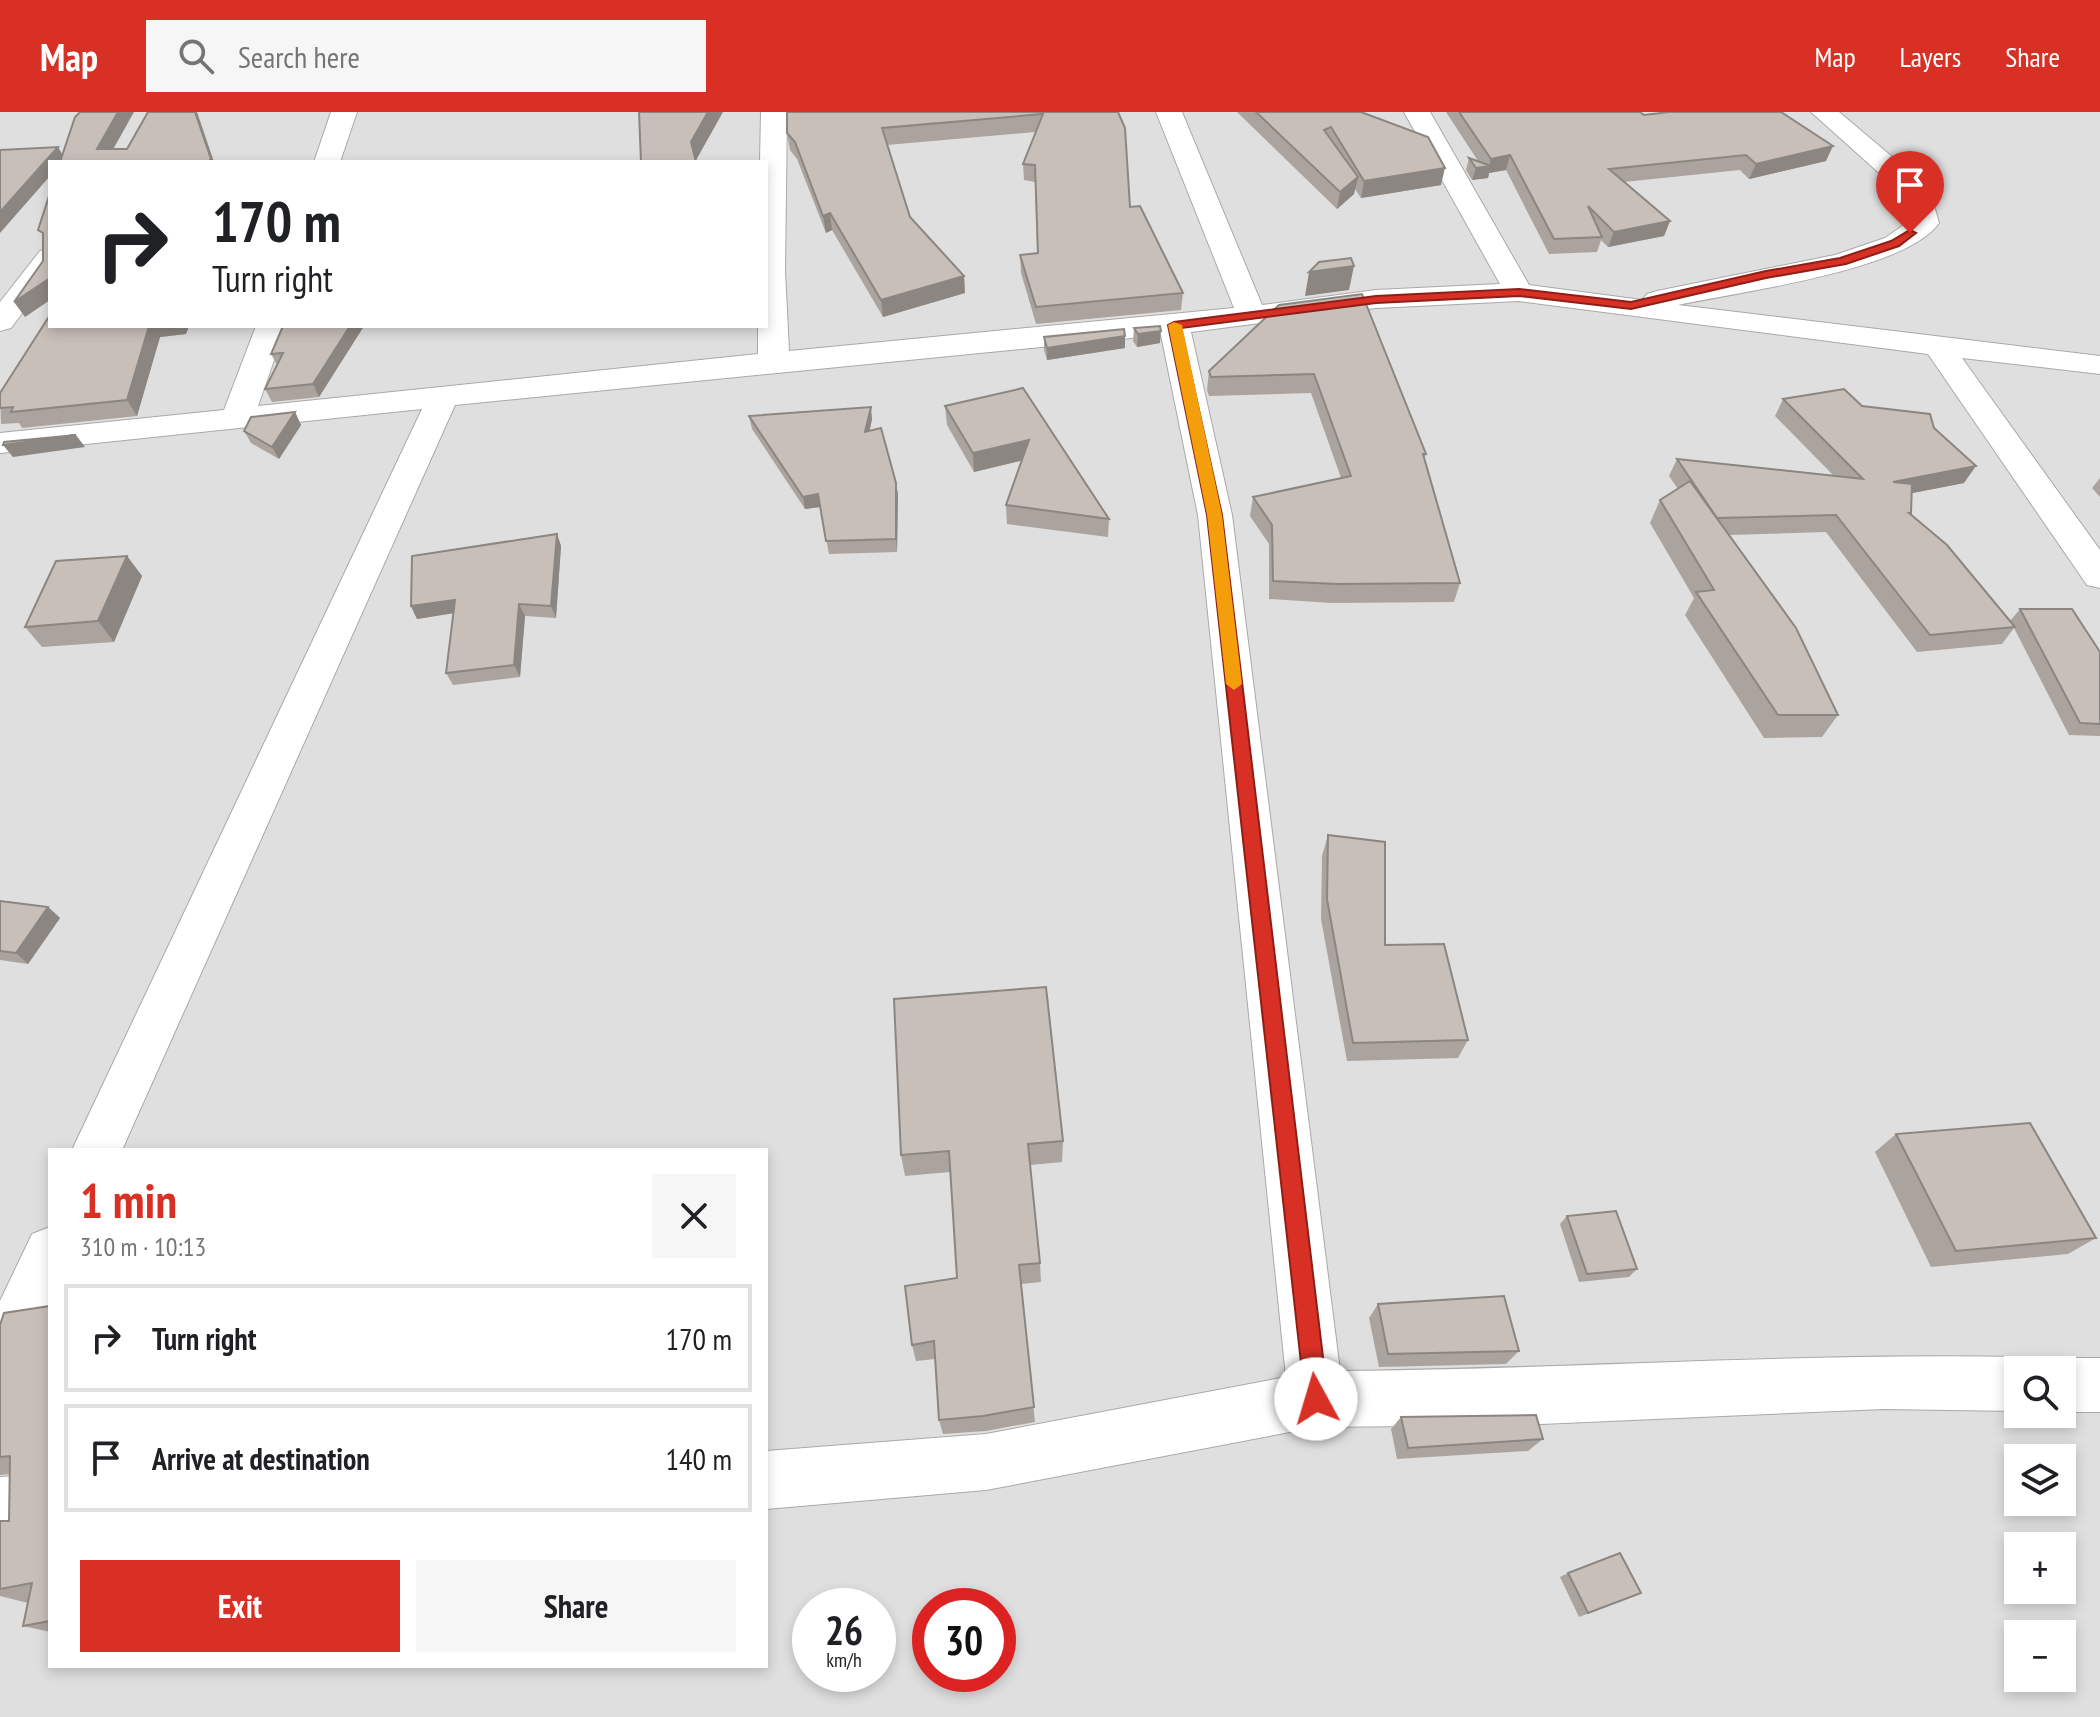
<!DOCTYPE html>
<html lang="en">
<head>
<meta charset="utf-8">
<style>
	body { margin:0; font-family:"PT Sans Narrow",sans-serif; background:#f6f6f6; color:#202124; height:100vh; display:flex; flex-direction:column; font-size:30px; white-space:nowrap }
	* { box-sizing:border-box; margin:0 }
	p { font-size:26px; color:#757577 }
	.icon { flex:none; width:44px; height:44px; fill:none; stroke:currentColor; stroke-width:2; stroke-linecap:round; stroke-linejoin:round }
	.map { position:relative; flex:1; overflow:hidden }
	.panel { position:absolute; left:48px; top:1036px; width:720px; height:520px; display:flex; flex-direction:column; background:#fff; border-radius:0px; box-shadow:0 4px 12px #0003 }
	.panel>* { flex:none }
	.hud { position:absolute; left:48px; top:48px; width:720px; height:168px; border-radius:0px; box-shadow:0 4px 12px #0003; background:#fff; color:#202124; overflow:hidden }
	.tools { position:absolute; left:2004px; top:1244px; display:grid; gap:16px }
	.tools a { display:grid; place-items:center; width:72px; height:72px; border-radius:0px; background:#fff; box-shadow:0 4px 12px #0003; font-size:40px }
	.speed { position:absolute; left:792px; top:1476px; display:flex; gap:16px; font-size:40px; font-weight:700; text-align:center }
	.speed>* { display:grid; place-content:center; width:104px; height:104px; border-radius:50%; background:#fff; box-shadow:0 4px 12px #0003; line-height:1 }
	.speed small { font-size:20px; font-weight:400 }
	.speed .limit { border:12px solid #d22; background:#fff; color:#111 }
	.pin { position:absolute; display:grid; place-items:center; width:68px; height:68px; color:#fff; margin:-82px -34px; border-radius:50% 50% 50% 0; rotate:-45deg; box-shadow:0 0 8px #0007 }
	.pin .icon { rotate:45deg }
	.me { position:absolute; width:88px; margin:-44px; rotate:354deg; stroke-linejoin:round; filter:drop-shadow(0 0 6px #0008) }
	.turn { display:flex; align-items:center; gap:28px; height:168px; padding:0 32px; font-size:36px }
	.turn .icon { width:104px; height:104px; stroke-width:2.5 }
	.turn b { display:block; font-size:56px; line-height:68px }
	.round { display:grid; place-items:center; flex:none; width:84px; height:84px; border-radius:0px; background:#f6f6f6 }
	.summary { display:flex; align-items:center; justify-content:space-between; height:136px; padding:0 32px }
	h1 { font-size:48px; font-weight:600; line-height:60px; color:#d93025 }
	.cta { display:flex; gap:16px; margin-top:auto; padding:16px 32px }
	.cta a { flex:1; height:92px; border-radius:0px; background:#d93025; color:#fff; font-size:32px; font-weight:600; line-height:92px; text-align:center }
	.cta a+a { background:#f6f6f6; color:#202124 }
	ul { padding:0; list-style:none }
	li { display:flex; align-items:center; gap:24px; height:108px; margin:0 16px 12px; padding:0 16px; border:4px solid #e0e0e0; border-radius:0px }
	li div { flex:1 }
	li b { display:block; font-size:30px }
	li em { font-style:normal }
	header { display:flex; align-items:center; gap:48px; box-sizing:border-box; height:112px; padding:0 40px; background:#d93025; color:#fff }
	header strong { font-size:38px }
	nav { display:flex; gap:44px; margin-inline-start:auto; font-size:28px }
	.search { width:560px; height:72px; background:#f6f6f6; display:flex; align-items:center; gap:20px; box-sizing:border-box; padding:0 28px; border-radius:0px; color:#757577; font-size:30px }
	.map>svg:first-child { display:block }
	.residential { fill:#e0dfdf; fill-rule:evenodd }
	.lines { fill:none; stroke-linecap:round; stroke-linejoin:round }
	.minor-casing { stroke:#a9a9a9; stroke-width:2 }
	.minor { fill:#fff; fill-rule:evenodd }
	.wall { fill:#aba49e }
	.shaded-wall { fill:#8b8681 }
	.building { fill:#c7bfb8; stroke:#8b8681; stroke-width:2 }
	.route { fill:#d93025; stroke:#8d1f18; stroke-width:2 }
	.slow { fill:#f59e0b }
</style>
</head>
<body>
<header>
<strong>Map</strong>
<div class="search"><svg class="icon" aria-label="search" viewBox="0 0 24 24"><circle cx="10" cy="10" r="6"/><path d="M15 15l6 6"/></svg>Search here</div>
<nav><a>Map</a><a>Layers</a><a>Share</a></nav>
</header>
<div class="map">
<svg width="2100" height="1605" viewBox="0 0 2100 1605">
	<rect width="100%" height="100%" fill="#f2efe9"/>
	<path class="residential" d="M 0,0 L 2100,0 L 2100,1605 L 0,1605 ZM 50,50 L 766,50 L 766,214 L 50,214 ZM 50,1038 L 766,1038 L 766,1554 L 50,1554 ZM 2018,1258 L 2062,1258 L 2062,1302 L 2018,1302 ZM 2018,1346 L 2062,1346 L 2062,1390 L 2018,1390 ZM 2018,1434 L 2062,1434 L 2062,1478 L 2018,1478 ZM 810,1494 L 878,1494 L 878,1562 L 810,1562 ZM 930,1494 L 998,1494 L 998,1562 L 930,1562 ZM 2018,1522 L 2062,1522 L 2062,1566 L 2018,1566 Z"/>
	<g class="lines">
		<g class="minor-casing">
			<g id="minor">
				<polygon points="331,0 357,0 340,50 314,50"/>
				<path d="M 761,0 L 787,0 L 785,159 L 789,239 L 1234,196 L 1156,0 L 1182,0 L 1262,193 L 1376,178 L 1500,172 L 1404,0 L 1430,0 L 1529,173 L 1642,188 L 1647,182 L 1657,179 L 1835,143 L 1885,126 L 1911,108 L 1906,85 L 1811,0 L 1839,0 L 1929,76 L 1939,111 C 1906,159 1737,180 1678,193 L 2100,244 L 2100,262 L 1962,246 L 2100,438 L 2100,476 L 2087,473 L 1928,242 L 1519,189 L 1376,196 L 1191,220 L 1232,403 L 1340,1259 C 1566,1257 1792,1241 2018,1245 L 2037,1253 L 2040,1258 L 2018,1258 L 2018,1299 L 1884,1297 L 1517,1313 L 1316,1315 L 986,1378 L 766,1397 L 766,1339 L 986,1322 L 1286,1265 L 1198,403 L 1161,223 L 455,293 L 122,1038 L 72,1038 L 422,297 L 0,341 L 0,321 L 224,298 L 256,214 L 286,214 L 258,294 L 758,242 L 758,214 L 766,214 L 766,50 L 760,50 Z"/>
				<polygon points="50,136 50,164 11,216 0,219 0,190 40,139"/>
				<polygon points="50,1115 50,1199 19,1268 0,1276 0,1189 32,1122"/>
				<polygon points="2062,1246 2100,1246 2100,1300 2062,1300 2062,1258 2041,1258 2043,1254"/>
				<polygon points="50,1362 50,1420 0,1423 0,1365"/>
			</g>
		</g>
		<use href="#minor" class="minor"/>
	</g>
	<g class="wall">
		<polygon points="787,0 1118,0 1130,95 1183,181 1181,198 1036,212 1021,161 1020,143 1037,141 1035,70 1024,68 1023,52 1036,20 887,33 910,105 964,164 965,181 883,205 832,118 826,121 797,47 790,38 787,21"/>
		<polygon points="1237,0 1361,0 1441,73 1361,86 1355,77 1354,82 1337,97"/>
		<polygon points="1446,0 1640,0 1644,3 1826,49 1749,67 1740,58 1624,70 1670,109 1664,124 1608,135 1601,128 1597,140 1549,142 1506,58 1489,61 1488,66 1472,68 1466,58 1469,46 1478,49"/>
		<polygon points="1279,193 1426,342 1424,348 1460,471 1454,490 1332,491 1269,487 1269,432 1250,404 1253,385 1341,366 1311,281 1209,284 1207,278 1209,259"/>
		<polygon points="50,214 189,214 186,222 160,225 137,304 22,316 19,311 1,312 0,281"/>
		<polygon points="283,214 364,214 319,285 272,290 265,277 277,253 271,242"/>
		<polygon points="1134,216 1160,231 1137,235 1133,229"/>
		<polygon points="1125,224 1125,236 1047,248 1044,238 1044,225"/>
		<polygon points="1783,287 1862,294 1934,316 1964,371 1912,381 1910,402 2010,509 2020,497 2100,540 2100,624 2069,623 2014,516 2002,532 1917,540 1826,420 1729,423 1838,603 1822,625 1764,626 1685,503 1694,486 1650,411 1660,388 1678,377 1669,364 1677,347 1833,363 1775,304"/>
		<polygon points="945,294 1109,407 1108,425 1007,412 1006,393 1022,348 974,360 947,313"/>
		<polygon points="295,300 301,313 279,347 251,331 244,319"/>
		<polygon points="749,304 872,307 870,318 896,371 898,383 897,440 829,442 820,395 805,397 752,317"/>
		<polygon points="2100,366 2100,385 2092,376"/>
		<polygon points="557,422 561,434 556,506 525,504 520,565 453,573 446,561 453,501 417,507 411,494"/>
		<polygon points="127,444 142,464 114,530 42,535 25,515"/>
		<polygon points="1328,723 1385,833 1468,928 1458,946 1347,949 1321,807 1322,744"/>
		<polygon points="0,789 48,795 60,806 28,852 0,848"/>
		<polygon points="1896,1022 2096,1126 2068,1142 1931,1155 1875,1040"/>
		<polygon points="1063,1029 1062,1050 1030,1053 1040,1151 1041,1170 1021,1172 1035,1310 986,1319 943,1322 939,1308 935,1247 916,1249 912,1233 957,1166 950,1060 905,1064 901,1043"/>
		<polygon points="1567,1104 1637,1157 1629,1165 1579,1170 1560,1112"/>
		<polygon points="1378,1192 1519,1239 1506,1252 1379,1255 1369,1206"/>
		<polygon points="50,1194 50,1520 23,1514 28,1491 0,1484 0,1409 9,1409 10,1362 0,1363 0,1213"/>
		<polygon points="1401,1305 1543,1327 1528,1339 1397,1347 1391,1317"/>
		<polygon points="1568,1461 1641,1481 1579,1505 1560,1465"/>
	</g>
	<g class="shaded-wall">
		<polygon points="118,0 134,0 106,50 97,37"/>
		<polygon points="195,0 197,0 214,50 208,50"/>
		<polygon points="708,0 723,0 695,50 691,30"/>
		<polygon points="1833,34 1826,49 1749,67 1756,52"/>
		<polygon points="58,35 65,47 62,50 50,50 50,64 0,121 0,100"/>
		<polygon points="1510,43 1506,58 1489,61 1488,66 1472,68 1476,56 1489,54 1491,47"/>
		<polygon points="1445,56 1441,73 1361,86 1364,69"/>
		<polygon points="1358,65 1354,82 1337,97 1340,80"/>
		<polygon points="830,101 832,118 826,121 823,104"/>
		<polygon points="1670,109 1664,124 1608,135 1614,120"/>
		<polygon points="1354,154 1349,178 1305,184 1309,160"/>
		<polygon points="964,164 965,181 883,205 881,188"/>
		<polygon points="50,166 50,188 25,205 14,190"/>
		<polygon points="149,214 189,214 186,222 160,225 137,304 127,288"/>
		<polygon points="350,214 364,214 319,285 313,272"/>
		<polygon points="1161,219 1160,231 1137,235 1138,222"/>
		<polygon points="1125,224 1125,236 1047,248 1047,236"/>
		<polygon points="871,295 872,307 866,332 865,320"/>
		<polygon points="295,300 301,313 279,347 272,335"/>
		<polygon points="76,323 85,335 13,345 3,333"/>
		<polygon points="1029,328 1029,347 974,360 973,341"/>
		<polygon points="1976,354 1964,371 1882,387 1893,370"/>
		<polygon points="896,371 898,383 897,440 896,427"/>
		<polygon points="818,382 820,395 805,397 803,385"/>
		<polygon points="557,422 561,434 556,506 551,494"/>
		<polygon points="127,444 142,464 114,530 98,509"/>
		<polygon points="455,488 461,500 417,507 411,494"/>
		<polygon points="519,492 525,504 520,565 514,553"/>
		<polygon points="48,795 60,806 28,852 16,841"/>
	</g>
	<g class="building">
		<polygon points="80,0 118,0 97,37 127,37 148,0 195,0 211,47 208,50 60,50 75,5"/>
		<polygon points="639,0 708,0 691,30 696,50 641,50"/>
		<polygon points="787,0 1118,0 1125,16 1130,95 1140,94 1183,181 1036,195 1020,143 1038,141 1035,53 1023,52 1043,2 882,16 910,105 964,164 881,188 830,101 823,104 795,30 787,21"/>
		<polygon points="1256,0 1361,0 1428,25 1445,56 1364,69 1331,15 1324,18 1358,65 1340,80"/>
		<polygon points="1459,0 1640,0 1644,3 1669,0 1781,0 1833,34 1756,52 1746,43 1609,57 1670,109 1614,120 1588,94 1602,125 1554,127 1510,43 1491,47"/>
		<polygon points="58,35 0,100 0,38"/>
		<polygon points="1469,46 1491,54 1476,56"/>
		<polygon points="50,81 50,166 14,190 43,149 43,121 38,118"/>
		<polygon points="1351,146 1354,154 1309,160 1319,150"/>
		<polygon points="1362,182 1426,342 1423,342 1460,471 1337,472 1273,469 1272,413 1253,385 1351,364 1314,262 1211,265 1209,259 1279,193"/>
		<polygon points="50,203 50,214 149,214 127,288 11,300 13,295 0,296 0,281"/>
		<polygon points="283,214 350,214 313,272 265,277 283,241 271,242"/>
		<polygon points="1160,214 1161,219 1138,222 1134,216"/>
		<polygon points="1124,217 1125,224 1047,236 1044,225"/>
		<polygon points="1023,276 1109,407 1006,393 1029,328 973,341 945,294"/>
		<polygon points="1844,277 1862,294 1930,302 1934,316 1976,354 1893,370 1912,372 1911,401 1909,401 1947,433 2015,515 1930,523 1836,403 1717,406 1677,347 1863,367 1783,287"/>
		<polygon points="871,295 865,320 881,316 896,371 896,427 826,429 818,382 803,385 749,304"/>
		<polygon points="295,300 272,335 244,319 251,305"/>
		<polygon points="76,323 3,333 4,330"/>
		<polygon points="1690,369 1796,516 1838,603 1778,603 1696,480 1714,478 1660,388"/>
		<polygon points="557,422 551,494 519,492 514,553 446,561 455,488 411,494 412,444"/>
		<polygon points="127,444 98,509 25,515 56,449"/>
		<polygon points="2020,497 2072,497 2100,540 2100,612 2080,611"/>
		<polygon points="1328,723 1385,730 1385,833 1444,832 1468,928 1353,931 1327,787"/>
		<polygon points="0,789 48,795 16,841 0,839"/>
		<polygon points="1046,875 1063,1029 1028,1032 1040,1151 1019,1153 1034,1295 983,1304 939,1308 934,1229 912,1233 905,1174 957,1166 949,1039 901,1043 894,887"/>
		<polygon points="2030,1011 2096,1126 1956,1139 1896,1022"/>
		<polygon points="1616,1099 1637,1157 1587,1162 1567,1104"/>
		<polygon points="1504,1184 1519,1239 1388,1242 1378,1192"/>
		<polygon points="50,1194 50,1509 23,1514 32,1471 0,1477 0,1409 9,1409 10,1344 0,1345 0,1213 4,1201"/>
		<polygon points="1536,1303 1543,1327 1408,1336 1401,1305"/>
		<polygon points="1620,1441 1641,1481 1588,1501 1568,1461"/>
	</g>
	<polygon class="route" points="1910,118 1916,121 1899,134 1846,152 1766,166 1631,197 1519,184 1376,191 1181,216 1222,403 1328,1287 1324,1295 1316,1299 1308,1295 1305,1287 1207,403 1168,213 1174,210 1376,184 1519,177 1631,190 1766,159 1840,146 1891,129"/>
	<polygon class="slow" points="1174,210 1182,213 1222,403 1242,572 1234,578 1226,572 1207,403 1168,213"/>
</svg>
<div class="tools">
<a><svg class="icon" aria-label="search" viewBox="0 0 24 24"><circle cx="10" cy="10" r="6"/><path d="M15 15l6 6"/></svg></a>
<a><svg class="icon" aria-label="layers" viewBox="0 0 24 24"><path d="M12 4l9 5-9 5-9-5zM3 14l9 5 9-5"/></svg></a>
<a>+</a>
<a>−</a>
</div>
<div class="speed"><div>26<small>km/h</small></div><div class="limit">30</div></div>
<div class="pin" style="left:1910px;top:121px;background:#d93025"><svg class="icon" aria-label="arrive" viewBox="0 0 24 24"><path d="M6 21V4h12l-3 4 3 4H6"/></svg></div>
<svg class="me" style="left:1316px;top:1287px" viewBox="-20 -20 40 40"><circle r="19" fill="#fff"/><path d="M0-13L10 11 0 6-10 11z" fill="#d93025"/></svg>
<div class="hud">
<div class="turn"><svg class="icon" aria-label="right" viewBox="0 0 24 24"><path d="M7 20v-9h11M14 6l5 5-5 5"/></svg><div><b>170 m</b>Turn right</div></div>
</div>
<section class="panel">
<div class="summary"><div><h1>1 min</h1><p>310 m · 10:13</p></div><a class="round"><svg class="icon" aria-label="close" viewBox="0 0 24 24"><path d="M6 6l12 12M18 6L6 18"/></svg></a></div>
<ul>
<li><svg class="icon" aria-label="right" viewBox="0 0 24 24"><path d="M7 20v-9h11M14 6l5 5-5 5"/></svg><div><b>Turn right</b></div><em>170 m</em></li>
<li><svg class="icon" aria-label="arrive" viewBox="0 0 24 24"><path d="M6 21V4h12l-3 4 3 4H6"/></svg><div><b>Arrive at destination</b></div><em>140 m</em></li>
</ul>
<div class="cta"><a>Exit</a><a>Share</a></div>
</section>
</div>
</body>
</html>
